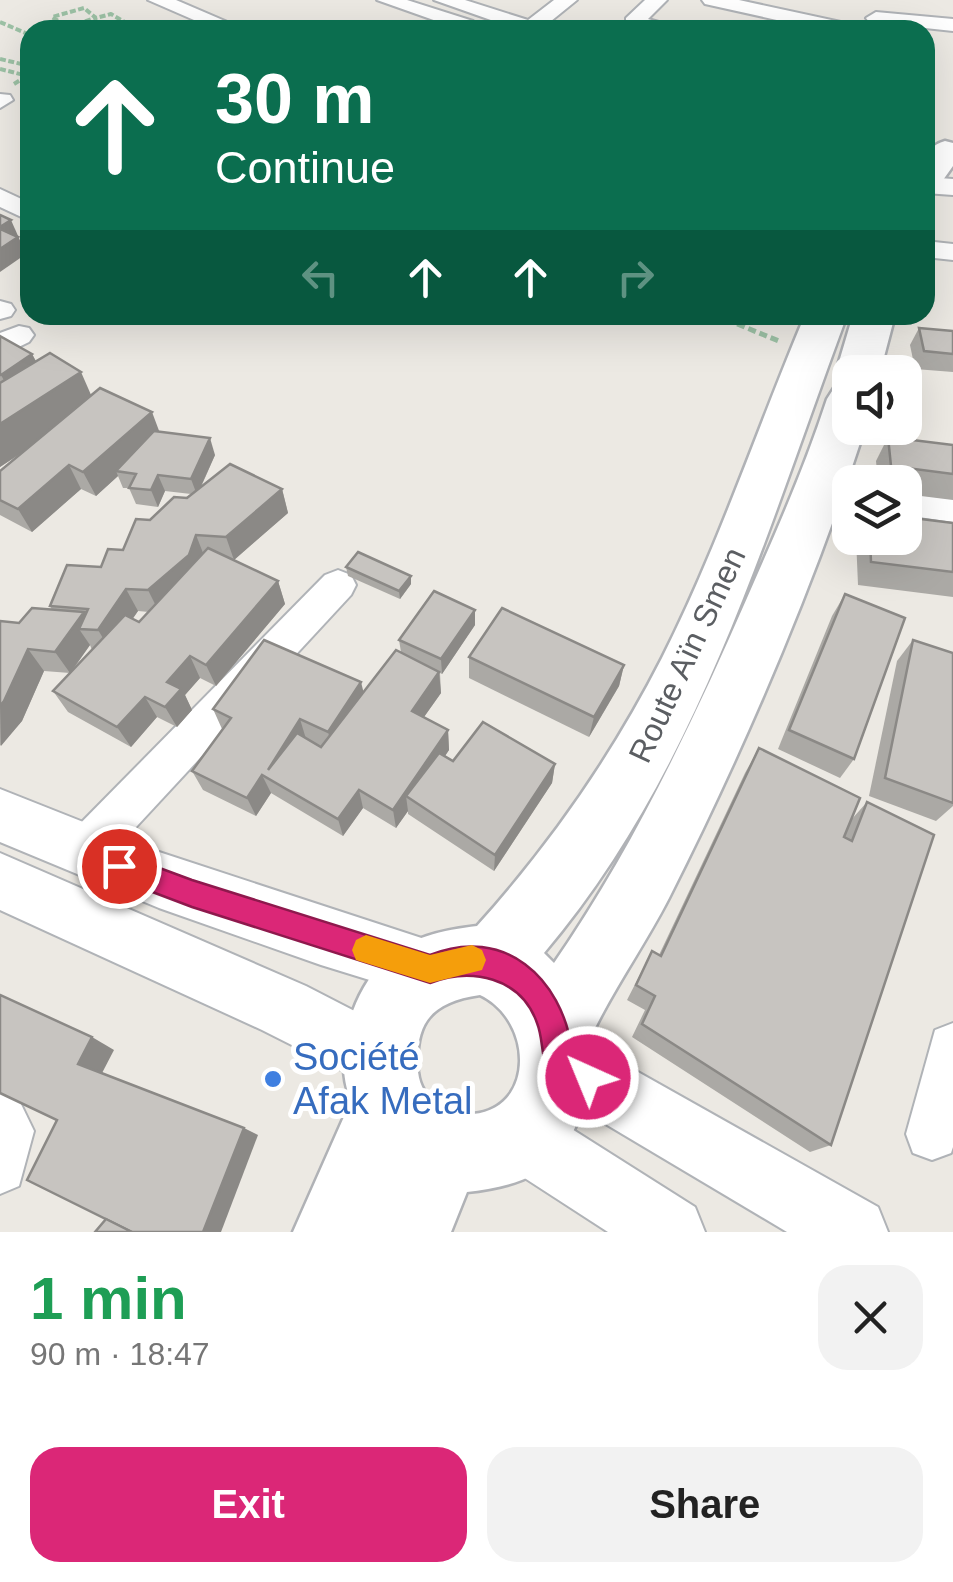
<!DOCTYPE html>
<html lang="en">
<head>
<meta charset="utf-8">
<style>
	body { margin:0; font-family:Arial,sans-serif; background:#f2f2f2; color:#222; height:100vh; display:flex; flex-direction:column; font-size:38px; white-space:nowrap }
	* { box-sizing:border-box; margin:0 }
	p { font-size:32px; color:#767676 }
	.icon { flex:none; width:55px; height:55px; fill:none; stroke:currentColor; stroke-width:2; stroke-linecap:round; stroke-linejoin:round }
	.map { position:relative; height:1232px; overflow:hidden }
	.drawer { display:flex; flex-direction:column; background:#fff; flex:1 }
	.drawer>* { flex:none }
	.top-card { position:absolute; left:20px; top:20px; width:915px; height:305px; border-radius:30px; box-shadow:0 10px 40px #0002; background:#0b6e4f; color:#fff; overflow:hidden }
	.controls { position:absolute; left:832px; top:355px; display:grid; gap:20px }
	.controls a { display:grid; place-items:center; width:90px; height:90px; border-radius:20px; background:#fff; box-shadow:0 10px 40px #0002; font-size:50px }
	.pin { position:absolute; display:grid; place-items:center; width:85px; height:85px; color:#fff; margin:-42px; border:5px solid #fff; border-radius:50%; box-shadow:0 2px 10px #0007 }
	.me { position:absolute; width:110px; margin:-55px; rotate:316deg; stroke-linejoin:round; filter:drop-shadow(0 0 8px #0008) }
	.turn { display:flex; align-items:center; gap:35px; height:210px; padding:0 30px; font-size:45px }
	.turn .icon { width:130px; height:130px; stroke-width:2.5 }
	.turn b { display:block; font-size:70px; line-height:85px }
	.lanes { display:flex; align-items:center; height:95px; padding:0 30px; background:#0003; justify-content:center; gap:50px; direction:ltr }
	.lanes .off { opacity:.35 }
	.round { display:grid; place-items:center; flex:none; width:105px; height:105px; border-radius:30px; background:#f2f2f2 }
	.headline { display:flex; align-items:center; justify-content:space-between; height:170px; padding:0 30px }
	h1 { font-size:60px; font-weight:800; line-height:75px; color:#1e9e55 }
	.button { display:flex; gap:20px; margin-top:auto; padding:20px 30px }
	.button a { flex:1; height:115px; border-radius:30px; background:#db2777; color:#fff; font-size:40px; font-weight:800; line-height:115px; text-align:center }
	.button a+a { background:#f2f2f2; color:#222 }
	.map>svg:first-child { display:block }
	.lines { fill:none; stroke-linecap:round; stroke-linejoin:round }
	.minor-casing { stroke:#b0b3b7; stroke-width:4 }
	.tertiary-casing { stroke:#b0b3b7; stroke-width:4 }
	.secondary-casing { stroke:#b0b2b6; stroke-width:5 }
	.path-far1 { stroke:#9cc1a5; stroke-width:4; stroke-dasharray:6 2.5; stroke-linecap:butt }
	.path { stroke:#9cc1a5; stroke-width:5; stroke-dasharray:8 4; stroke-linecap:butt }
	.minor { fill:#fff; fill-rule:evenodd }
	.tertiary { fill:#fff; fill-rule:evenodd }
	.secondary { fill:#fff; fill-rule:evenodd }
	.wall { fill:#aba9a5; fill-rule:evenodd }
	.shaded-wall { fill:#8b8986 }
	.building { fill:#c7c4c0; stroke:#8b8986; stroke-width:2.5 }
	.route { fill:#db2777; stroke:#8e194d; stroke-width:2.5 }
	.slow { fill:#f59e0b }
	.shop-dot { fill:#3f7fe0; stroke:#fff; stroke-width:4 }
	.labels { text-anchor:middle; dominant-baseline:central; stroke-width:10; stroke-linejoin:round; paint-order:stroke }
	.street-label { font-size:32px; fill:#5b5e62; stroke:#fff }
	.near-shop-label { font-size:38px; fill:#366cbe; stroke:#fff; text-anchor:start }
</style>
</head>
<body>
<div class="map">
<svg width="953" height="1232" viewBox="0 0 953 1232">
	<rect width="100%" height="100%" fill="#ece9e3"/>
	<g class="lines">
		<g class="minor-casing">
			<g id="minor">
				<polygon points="148,0 176,0 246,30 217,30"/>
				<polygon points="377,0 407,0 473,21 476,25 473,29 459,29"/>
				<polygon points="434,0 465,0 528,20 554,0 577,0 540,30 519,30"/>
				<polygon points="645,0 667,0 648,19 673,26 676,30 626,26 626,18"/>
				<polygon points="702,0 739,0 850,24 860,30 822,30 705,4"/>
				<polygon points="876,12 953,19 953,31 869,22 866,18"/>
				<polygon points="0,94 10,95 13,100 0,108"/>
				<polygon points="925,177 953,179 953,195 925,193"/>
				<polygon points="0,189 30,203 30,221 0,207"/>
				<polygon points="925,241 953,244 953,260 925,257"/>
				<polygon points="0,301 11,304 15,310 11,316 0,319"/>
				<polygon points="19,326 29,328 34,335 29,342 0,356 0,333"/>
				<polygon points="905,489 953,496 953,522 905,515"/>
				<polygon points="338,570 351,575 356,585 351,595 99,867 83,873 67,867 61,852 67,837 325,575"/>
				<polygon points="953,1023 953,1147 951,1153 932,1160 913,1153 906,1134 935,1030"/>
				<polygon points="0,1090 18,1098 34,1131 19,1186 0,1194"/>
			</g>
		</g>
		<g class="tertiary-casing">
			<g id="tertiary">
				<polygon points="0,789 159,852 452,948 461,969 452,990 431,999 321,965 159,908 0,842"/>
				<polygon points="0,853 306,986 401,1035 411,1057 401,1079 379,1089 262,1030 0,910"/>
				<polygon points="558,1027 878,1207 888,1232 787,1232 535,1082 526,1059 535,1036"/>
				<polygon points="521,1103 545,1112 695,1207 705,1232 608,1232 497,1160 488,1136 497,1112"/>
			</g>
		</g>
		<g class="secondary-casing">
			<g id="secondary">
				<path d="M 945,141 L 953,143 L 953,166 L 938,187 L 925,190 C 925,168 920,148 945,141 Z"/>
				<path d="M 805,315 L 847,315 C 765,535 699,770 544,953 L 554,963 C 632,850 692,724 747,598 C 776,532 805,467 827,399 L 834,388 L 848,384 L 836,372 L 853,315 L 895,315 L 880,372 L 850,372 L 850,428 L 865,428 C 813,588 745,747 669,898 C 646,943 616,985 594,1030 C 587,1042 595,1060 593,1074 C 588,1103 575,1134 556,1157 C 536,1181 497,1189 467,1192 L 451,1232 L 293,1232 L 351,1101 C 333,1057 350,996 383,962 C 407,937 444,930 477,926 C 550,845 612,756 662,658 C 718,547 757,429 805,315 ZM 480,995 C 533,1020 536,1108 473,1114 C 458,1115 448,1114 437,1104 C 426,1094 420,1088 418,1072 C 414,1023 431,1002 480,995 Z"/>
			</g>
		</g>
		<g class="path-far1">
			<polyline points="0,22 30,35"/>
			<polyline points="87,22 99,30"/>
			<polyline points="69,27 95,18"/>
			<polyline points="72,30 52,17 84,8 96,18 111,14 135,28 130,30"/>
			<polyline points="0,59 30,66"/>
			<polyline points="0,69 28,76"/>
			<polyline points="14,84 30,74"/>
		</g>
		<polyline class="path" points="715,315 779,341"/>
		<use href="#minor" class="minor"/>
		<use href="#tertiary" class="tertiary"/>
		<use href="#secondary" class="secondary"/>
	</g>
	<g class="wall">
		<polygon points="919,328 953,331 953,372 915,369 910,345"/>
		<path d="M 0,336 L 32,354 L 36,361 L 91,395 L 160,432 L 215,455 L 201,487 L 282,489 L 288,513 L 234,560 L 278,581 L 285,604 L 216,686 L 200,678 L 185,695 L 192,710 L 177,727 L 157,717 L 131,747 L 68,712 L 53,691 L 70,673 L 44,671 L 22,721 L 0,746 L 0,621 L 19,623 L 52,610 L 50,606 L 123,550 L 150,520 L 191,494 L 165,491 L 158,507 L 136,504 L 129,488 L 123,488 L 118,476 L 96,496 L 81,489 L 32,532 L 0,515 L 0,471 L 23,452 L 0,467 ZM 138,611 L 149,612 L 139,622 L 132,619 ZM 90,645 L 92,650 L 72,671 Z"/>
		<polygon points="888,437 953,445 953,500 905,494 905,482 878,482 876,461"/>
		<polygon points="953,523 953,597 858,585 856,538 905,538"/>
		<polygon points="346,567 411,584 400,599 348,576"/>
		<polygon points="845,594 854,759 840,778 778,749 832,616"/>
		<polygon points="475,610 475,625 442,674 440,673 441,693 424,717 448,730 449,750 445,756 453,761 555,764 552,783 494,871 408,814 408,811 396,828 363,808 343,836 271,793 256,816 203,790 192,771 222,729 213,709 363,692 401,652 399,640"/>
		<polygon points="913,640 953,653 953,806 936,821 869,796 897,661"/>
		<polygon points="469,657 624,665 619,686 589,737 469,678"/>
		<polygon points="759,748 851,820 867,802 831,1145 810,1152 632,1037 645,1010 627,1000 652,951 659,955 745,773"/>
	</g>
	<g class="shaded-wall">
		<polygon points="11,220 26,254 0,272 0,227"/>
		<polygon points="32,354 48,385 18,406 1,375"/>
		<polygon points="81,372 95,404 0,467 0,424"/>
		<polygon points="152,412 161,436 116,471 118,476 96,496 83,472"/>
		<polygon points="210,438 215,455 197,495 191,479"/>
		<polygon points="69,465 81,489 32,532 18,509"/>
		<polygon points="158,475 165,491 158,507 151,490"/>
		<polygon points="282,489 288,513 234,560 226,537"/>
		<polygon points="196,535 205,558 159,612 148,590"/>
		<polygon points="411,576 411,584 400,599 399,591"/>
		<polygon points="278,581 285,604 216,686 206,665"/>
		<polygon points="126,589 138,611 111,651 98,630"/>
		<polygon points="475,610 475,625 442,674 441,659"/>
		<polygon points="84,612 94,630 79,629 90,645 70,673 55,652"/>
		<polygon points="28,649 44,671 22,721 1,746 0,706"/>
		<polygon points="190,656 200,678 185,695 192,710 177,727 165,707 167,682"/>
		<polygon points="624,665 619,686 589,737 594,717"/>
		<polygon points="439,672 441,693 414,731 412,711"/>
		<polygon points="361,682 366,702 334,752 328,732"/>
		<polygon points="145,697 157,717 131,747 117,727"/>
		<polygon points="300,719 306,739 268,770"/>
		<polygon points="448,730 449,750 414,802 406,796 408,811 396,828 393,810"/>
		<polygon points="555,764 552,783 494,871 495,855"/>
		<polygon points="262,775 271,793 256,816 247,798"/>
		<polygon points="359,790 363,808 343,836 338,819"/>
		<polygon points="92,1037 114,1050 101,1075 78,1064"/>
		<polygon points="244,1128 258,1135 221,1232 203,1232"/>
	</g>
	<g class="building">
		<polygon points="0,215 11,220 0,227"/>
		<polygon points="0,229 18,237 0,249"/>
		<polygon points="919,328 953,331 953,354 924,351"/>
		<polygon points="0,336 32,354 1,375 0,374"/>
		<polygon points="50,353 81,372 0,424 0,383"/>
		<polygon points="100,388 152,412 83,472 69,465 18,509 0,500 0,471"/>
		<polygon points="154,431 210,438 191,479 158,475 151,490 129,488 136,474 116,471"/>
		<polygon points="888,437 953,445 953,474 891,466"/>
		<polygon points="230,464 282,489 226,537 196,535 189,555 148,590 126,589 98,630 79,629 88,609 50,606 67,565 101,567 108,549 123,550 136,519 150,520 174,497 187,498"/>
		<polygon points="905,517 953,523 953,572 871,562 870,538 905,538"/>
		<polygon points="208,548 278,581 206,665 190,656 167,682 181,689 165,707 145,697 117,727 53,691 125,615 139,622"/>
		<polygon points="358,552 411,576 399,591 346,567"/>
		<polygon points="434,591 475,610 441,659 399,640"/>
		<polygon points="845,594 905,618 854,759 789,730"/>
		<polygon points="32,608 84,612 55,652 28,649 4,701 0,706 0,621 19,623"/>
		<polygon points="502,608 624,665 594,717 469,657"/>
		<polygon points="264,640 361,682 328,732 300,719 268,770 297,733 321,747 396,650 439,672 412,711 448,730 393,810 359,790 338,819 262,775 247,798 192,771 231,718 213,709"/>
		<polygon points="913,640 953,653 953,803 885,778"/>
		<polygon points="483,722 555,764 495,855 406,796 439,753 453,761"/>
		<polygon points="759,748 860,798 844,837 852,841 867,802 934,835 831,1145 642,1024 655,996 636,985 652,951 661,956"/>
		<polygon points="0,995 92,1037 78,1064 244,1128 203,1232 132,1232 27,1180 57,1120 0,1093"/>
		<polygon points="106,1219 132,1232 95,1232"/>
	</g>
	<path class="route" d="M 119,853 L 192,880 L 430,955 C 504,925 562,978 572,1050 L 599,1066 L 604,1077 L 599,1088 L 588,1092 L 547,1069 C 541,1054 543,1038 537,1023 C 521,977 471,967 430,983 L 192,907 L 110,876 L 106,866 L 110,857 Z"/>
	<polygon class="slow" points="366,935 430,955 472,945 482,950 486,960 482,970 430,983 356,960 352,950 356,940"/>
	<circle class="shop-dot" cx="273" cy="1079" r="10"/>
	<g class="labels">
		<g class="street-label">
			<text transform="translate(687 655) rotate(-65)">Route Aïn Smen</text>
		</g>
		<g class="near-shop-label">
			<text x="293" y="1057">Société<tspan x="293" dy="44">Afak Metal</tspan></text>
		</g>
	</g>
</svg>
<div class="controls">
<a><svg class="icon" aria-label="sound" viewBox="0 0 24 24"><path d="M4 9h4l5-4v14l-5-4H4zM17 9q2 3 0 6"/></svg></a>
<a><svg class="icon" aria-label="layers" viewBox="0 0 24 24"><path d="M12 4l9 5-9 5-9-5zM3 14l9 5 9-5"/></svg></a>
</div>
<div class="pin" style="left:119px;top:866px;background:#d93025"><svg class="icon" aria-label="arrive" viewBox="0 0 24 24"><path d="M6 21V4h12l-3 4 3 4H6"/></svg></div>
<svg class="me" style="left:588px;top:1077px" viewBox="-20 -20 40 40"><circle r="17" fill="#db2777" stroke="#fff" stroke-width="3"/><path d="M0-11L8 9 0 5-8 9z" fill="#fff"/></svg>
<div class="top-card">
<div class="turn"><svg class="icon" aria-label="ahead" viewBox="0 0 24 24"><path d="M12 20V5M6 11l6-6 6 6"/></svg><div><b>30 m</b>Continue</div></div>
<div class="lanes"><svg class="icon off" aria-label="left" viewBox="0 0 24 24"><path d="M17 20v-9H6M10 6l-5 5 5 5"/></svg><svg class="icon" aria-label="ahead" viewBox="0 0 24 24"><path d="M12 20V5M6 11l6-6 6 6"/></svg><svg class="icon" aria-label="ahead" viewBox="0 0 24 24"><path d="M12 20V5M6 11l6-6 6 6"/></svg><svg class="icon off" aria-label="right" viewBox="0 0 24 24"><path d="M7 20v-9h11M14 6l5 5-5 5"/></svg></div>
</div>
</div>
<section class="drawer">
<div class="headline"><div><h1>1 min</h1><p>90 m · 18:47</p></div><a class="round"><svg class="icon" aria-label="close" viewBox="0 0 24 24"><path d="M6 6l12 12M18 6L6 18"/></svg></a></div>
<div class="button"><a>Exit</a><a>Share</a></div>
</section>
</body>
</html>
